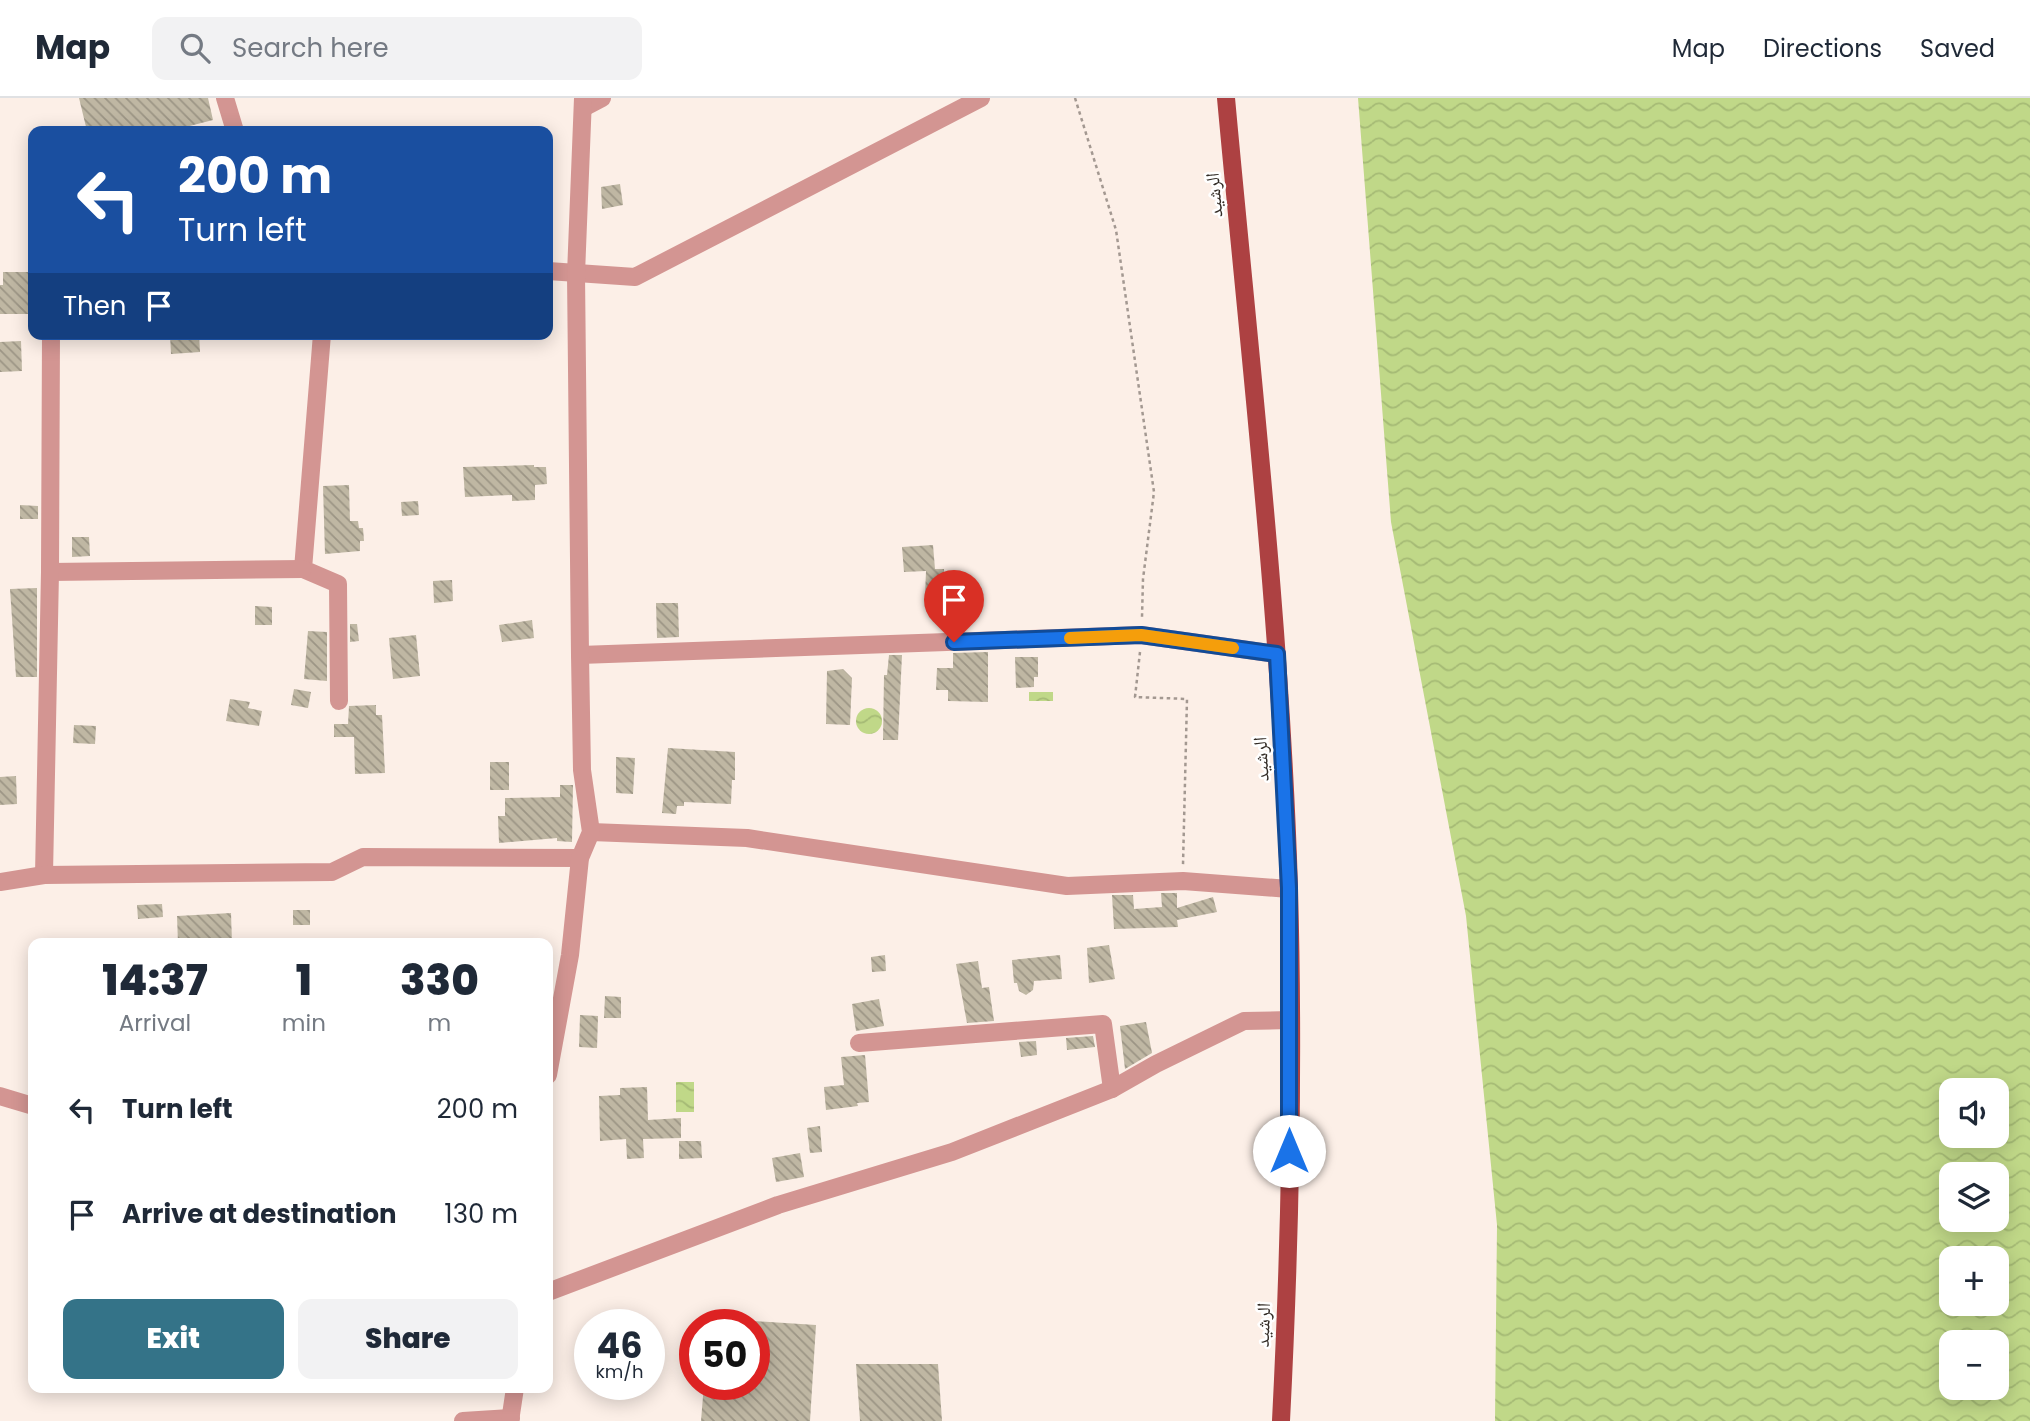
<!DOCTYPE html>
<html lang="en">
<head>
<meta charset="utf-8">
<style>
	body { margin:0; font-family:Poppins,"Noto Naskh Arabic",sans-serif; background:#f2f2f3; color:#1f2937; height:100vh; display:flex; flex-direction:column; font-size:26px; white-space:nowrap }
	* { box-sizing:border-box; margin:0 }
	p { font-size:23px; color:#747a83 }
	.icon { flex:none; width:38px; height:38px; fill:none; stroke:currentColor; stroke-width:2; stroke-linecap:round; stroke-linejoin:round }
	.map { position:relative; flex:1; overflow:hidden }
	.panel { position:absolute; left:28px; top:840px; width:525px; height:455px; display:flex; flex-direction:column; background:#fff; border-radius:14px; box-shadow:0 4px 18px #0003 }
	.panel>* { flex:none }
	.guide { position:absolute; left:28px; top:28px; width:525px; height:214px; border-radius:14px; box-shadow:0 4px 18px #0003; background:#1a4fa0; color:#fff; overflow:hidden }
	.controls { position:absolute; left:1939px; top:980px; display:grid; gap:14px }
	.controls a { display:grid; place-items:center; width:70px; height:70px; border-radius:14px; background:#fff; box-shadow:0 4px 18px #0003; font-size:35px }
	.speed { position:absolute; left:574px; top:1211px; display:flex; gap:14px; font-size:35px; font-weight:700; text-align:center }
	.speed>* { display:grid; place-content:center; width:91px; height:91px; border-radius:50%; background:#fff; box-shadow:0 4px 18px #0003; line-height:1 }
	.speed small { font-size:18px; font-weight:400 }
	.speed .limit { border:10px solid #d22; background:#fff; color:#111 }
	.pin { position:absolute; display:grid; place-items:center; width:60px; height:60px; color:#fff; margin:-72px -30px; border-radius:50% 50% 50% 0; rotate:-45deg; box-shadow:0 0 7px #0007 }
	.pin .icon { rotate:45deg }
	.me { position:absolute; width:77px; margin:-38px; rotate:0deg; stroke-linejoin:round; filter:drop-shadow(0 0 5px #0008) }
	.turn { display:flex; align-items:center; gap:24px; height:147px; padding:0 35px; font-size:32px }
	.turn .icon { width:91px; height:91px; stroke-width:2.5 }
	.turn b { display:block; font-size:49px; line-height:60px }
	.then { display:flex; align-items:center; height:66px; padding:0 35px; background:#0003; gap:14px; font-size:26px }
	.eta { display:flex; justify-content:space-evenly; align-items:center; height:119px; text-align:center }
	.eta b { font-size:42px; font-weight:800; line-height:49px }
	.button { display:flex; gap:14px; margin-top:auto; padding:14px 35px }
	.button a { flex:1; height:80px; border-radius:14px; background:#347388; color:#fff; font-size:28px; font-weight:800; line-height:80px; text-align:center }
	.button a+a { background:#f2f2f3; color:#1f2937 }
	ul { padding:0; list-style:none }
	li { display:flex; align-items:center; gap:21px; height:105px; padding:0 35px }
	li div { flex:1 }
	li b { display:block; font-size:26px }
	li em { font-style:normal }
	header { display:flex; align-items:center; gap:42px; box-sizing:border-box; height:98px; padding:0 35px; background:#fff; border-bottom:2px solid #e0e1e3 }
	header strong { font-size:33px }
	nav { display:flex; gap:38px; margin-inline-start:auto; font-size:24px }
	.search { width:490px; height:63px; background:#f2f2f3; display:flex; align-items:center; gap:18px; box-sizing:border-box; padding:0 24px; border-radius:14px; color:#747a83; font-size:26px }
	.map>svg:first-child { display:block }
	.water { fill:url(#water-waves); fill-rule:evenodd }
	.building { fill:url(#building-back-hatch) }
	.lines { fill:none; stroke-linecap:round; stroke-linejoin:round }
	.path { stroke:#a39891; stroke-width:2.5; stroke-dasharray:3.5 3.5; stroke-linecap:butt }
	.minor { stroke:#d39592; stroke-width:18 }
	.major { stroke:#ad4142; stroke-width:18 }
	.route-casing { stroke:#114b97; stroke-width:18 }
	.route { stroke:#1a73e8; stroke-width:12 }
	.slow { stroke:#f59e0b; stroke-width:12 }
	.labels { text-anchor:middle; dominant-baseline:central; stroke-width:5; stroke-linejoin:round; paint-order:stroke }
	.street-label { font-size:19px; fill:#322b25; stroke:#fff }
</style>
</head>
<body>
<header>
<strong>Map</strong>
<div class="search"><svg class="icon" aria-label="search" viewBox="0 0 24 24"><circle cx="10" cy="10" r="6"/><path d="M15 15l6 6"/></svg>Search here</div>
<nav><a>Map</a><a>Directions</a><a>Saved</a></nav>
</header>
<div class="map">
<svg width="2030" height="1323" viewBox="0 0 2030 1323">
	<defs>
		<pattern id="water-waves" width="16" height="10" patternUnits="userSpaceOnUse" patternTransform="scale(1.75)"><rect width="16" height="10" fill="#c0d888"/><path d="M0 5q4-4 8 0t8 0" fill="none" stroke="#a5ba75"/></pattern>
		<pattern id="building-back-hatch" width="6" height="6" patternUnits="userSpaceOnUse" patternTransform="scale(1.75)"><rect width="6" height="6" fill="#bfb7a3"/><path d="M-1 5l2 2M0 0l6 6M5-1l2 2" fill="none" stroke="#9c9585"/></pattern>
	</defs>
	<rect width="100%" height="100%" fill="#fcefe7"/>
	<g class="water">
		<path d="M 1358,0 L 2030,0 L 2030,1323 L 1495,1323 L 1497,1127 L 1466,818 L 1391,424 ZM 1997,992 L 1997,1038 L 1951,1038 L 1951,992 ZM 1997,1076 L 1997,1122 L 1951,1122 L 1951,1076 ZM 1997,1160 L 1997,1206 L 1951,1206 L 1951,1160 ZM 1951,1244 L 1997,1244 L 1997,1290 L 1951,1290 Z"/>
		<rect x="1029" y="594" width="24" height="9"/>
		<circle cx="869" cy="623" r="13"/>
		<rect x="676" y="984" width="18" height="30"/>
	</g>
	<g class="building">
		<polygon points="79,0 208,0 213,22 170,33 87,33"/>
		<polygon points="620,86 623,107 602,111 601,89"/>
		<polygon points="3,174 32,174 32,190 29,190 29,216 0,216 0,187 3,187"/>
		<polygon points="170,236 199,236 200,254 171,256"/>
		<polygon points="21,243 22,273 0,274 0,244"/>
		<polygon points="534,367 534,369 546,369 547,386 535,387 535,402 512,403 512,397 465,399 463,369"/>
		<polygon points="349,387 350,423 358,423 359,430 363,430 364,443 360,443 360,453 325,456 323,388"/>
		<polygon points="418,403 419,417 402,418 401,404"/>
		<polygon points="20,407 38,408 38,421 20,421"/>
		<polygon points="72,439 89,439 90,458 72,459"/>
		<polygon points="933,447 935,471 944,471 944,499 925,498 926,473 904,474 902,449"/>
		<polygon points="452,482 453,503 434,505 433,483"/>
		<polygon points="37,490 37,579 16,579 10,491"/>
		<polygon points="656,505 678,505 679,539 657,540"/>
		<polygon points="255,508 272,509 272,527 255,527"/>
		<polygon points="532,522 534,540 502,544 499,527"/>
		<polygon points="350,526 357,526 359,543 350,544"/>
		<polygon points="308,533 327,534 327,583 304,581"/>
		<polygon points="416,537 420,578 393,581 389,540"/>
		<polygon points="988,554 988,604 948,603 948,592 936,592 937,570 953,570 953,555"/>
		<polygon points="889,557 902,557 898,642 883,642 884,577 887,577"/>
		<polygon points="1015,559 1038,559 1038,579 1034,579 1034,589 1016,590"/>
		<polygon points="843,571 852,580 850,627 826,626 827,573"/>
		<polygon points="294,591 311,594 308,610 291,607"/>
		<polygon points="230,601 250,604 248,610 262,613 259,628 226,623"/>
		<polygon points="376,607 376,617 382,617 385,675 355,676 354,639 334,639 334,626 348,626 349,608"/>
		<polygon points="74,627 96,628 95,646 73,645"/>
		<polygon points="668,650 735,654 735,682 732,682 731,706 684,704 684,708 677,708 676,716 662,715"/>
		<polygon points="616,659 635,660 633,696 616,695"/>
		<rect x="490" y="664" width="19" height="28"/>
		<polygon points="16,678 17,706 0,707 0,679"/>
		<polygon points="560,687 573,687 572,744 557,743 557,740 499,745 498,718 505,718 505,700 560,699"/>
		<polygon points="1161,795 1177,795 1177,810 1213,799 1217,814 1177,822 1178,829 1114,831 1112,797 1133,797 1134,811 1162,809"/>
		<polygon points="162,806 163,819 138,821 137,807"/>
		<rect x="293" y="812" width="17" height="15"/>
		<polygon points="231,815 232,845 178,845 177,818"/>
		<polygon points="1109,847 1115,881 1089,885 1087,850"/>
		<polygon points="885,857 886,873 872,874 871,859"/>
		<polygon points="1060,857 1062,881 1034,883 1033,892 1026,897 1019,893 1017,885 1014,885 1012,862"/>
		<polygon points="978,863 982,890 989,889 994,923 967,925 956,866"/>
		<polygon points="605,898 621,899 621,920 604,920"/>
		<polygon points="879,901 884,928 856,933 852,906"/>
		<polygon points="580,917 598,918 597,950 579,949"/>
		<polygon points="1146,924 1152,955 1125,971 1120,928"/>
		<polygon points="1093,938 1095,949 1067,952 1066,940"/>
		<polygon points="1036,943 1037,957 1021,959 1019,944"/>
		<polygon points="865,957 869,1004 857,1005 858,1008 826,1012 824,989 844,987 841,959"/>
		<polygon points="647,989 648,1022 681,1020 681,1040 643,1041 644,1060 627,1061 626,1041 600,1043 599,998 620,997 620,990"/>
		<polygon points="820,1028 822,1054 810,1055 807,1030"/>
		<polygon points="679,1043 701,1043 702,1060 679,1061"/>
		<polygon points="800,1055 804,1079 776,1084 772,1060"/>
		<polygon points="754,1223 816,1227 810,1323 701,1323 704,1286 754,1286"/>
		<polygon points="856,1266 938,1266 942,1323 860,1323"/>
	</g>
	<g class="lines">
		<g class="path">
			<polyline points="1075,0 1116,132 1154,394 1143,481 1142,519"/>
			<polyline points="1140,554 1135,599 1187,601 1183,767"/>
		</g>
		<g class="minor">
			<polyline points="225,0 235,33"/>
			<polyline points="583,10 602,0"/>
			<polyline points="548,173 635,179 981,0"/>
			<polyline points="322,236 303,471 338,486 339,603"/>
			<polyline points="50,474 303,471"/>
			<polyline points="580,557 1141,537 1277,556"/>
			<polyline points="591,734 747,740 1067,788 1183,783 1289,791"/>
			<polyline points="44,777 50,474 51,236"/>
			<polyline points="0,784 44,777 332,774 363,759 580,760"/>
			<polyline points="859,945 1103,926 1112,991"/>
			<polyline points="548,977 570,857 580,760 591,734 582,672 580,557 576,176 583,0"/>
			<polyline points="0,998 33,1008"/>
			<polyline points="548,1194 778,1107 952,1054 1112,991 1156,966 1244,923 1289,922"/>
			<polyline points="463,1323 511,1320"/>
			<polyline points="510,1323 515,1290"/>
		</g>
		<path class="major" d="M 1226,0 C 1250,263 1281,526 1289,790 C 1294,967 1290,1146 1281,1323"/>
	</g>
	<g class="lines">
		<g class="route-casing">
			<polyline id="route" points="954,544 1141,537 1277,556 1289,790 1289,1053"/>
		</g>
		<use href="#route" class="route"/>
		<polyline class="slow" points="1070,540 1141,537 1233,550"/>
	</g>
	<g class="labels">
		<g class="street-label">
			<text transform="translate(1214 97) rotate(-95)">الرشيد</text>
			<text transform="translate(1261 661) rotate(-93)">الرشيد</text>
			<text transform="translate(1263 1227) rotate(-88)">الرشيد</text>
		</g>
	</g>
</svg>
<div class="controls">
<a><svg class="icon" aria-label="sound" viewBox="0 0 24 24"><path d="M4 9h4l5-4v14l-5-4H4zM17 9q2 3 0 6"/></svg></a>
<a><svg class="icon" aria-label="layers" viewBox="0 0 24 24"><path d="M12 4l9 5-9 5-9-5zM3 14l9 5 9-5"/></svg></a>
<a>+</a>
<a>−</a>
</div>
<div class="speed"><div>46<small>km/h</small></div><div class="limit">50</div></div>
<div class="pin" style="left:954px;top:544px;background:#d93025"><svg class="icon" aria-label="arrive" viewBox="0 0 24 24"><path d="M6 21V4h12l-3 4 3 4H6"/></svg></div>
<svg class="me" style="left:1289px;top:1053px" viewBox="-20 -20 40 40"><circle r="19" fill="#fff"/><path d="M0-13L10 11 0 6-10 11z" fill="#1a73e8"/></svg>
<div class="guide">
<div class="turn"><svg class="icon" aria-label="left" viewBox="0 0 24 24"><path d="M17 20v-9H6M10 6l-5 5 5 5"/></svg><div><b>200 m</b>Turn left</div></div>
<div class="then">Then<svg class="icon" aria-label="arrive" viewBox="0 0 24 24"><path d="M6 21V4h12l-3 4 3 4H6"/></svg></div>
</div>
<section class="panel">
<div class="eta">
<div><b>14:37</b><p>Arrival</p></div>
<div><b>1</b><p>min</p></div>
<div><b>330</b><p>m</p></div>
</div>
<ul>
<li><svg class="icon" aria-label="left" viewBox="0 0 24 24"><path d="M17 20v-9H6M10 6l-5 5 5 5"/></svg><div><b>Turn left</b></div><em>200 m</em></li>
<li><svg class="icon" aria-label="arrive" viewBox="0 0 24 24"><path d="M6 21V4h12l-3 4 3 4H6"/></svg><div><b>Arrive at destination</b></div><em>130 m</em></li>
</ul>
<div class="button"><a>Exit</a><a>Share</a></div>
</section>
</div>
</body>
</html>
